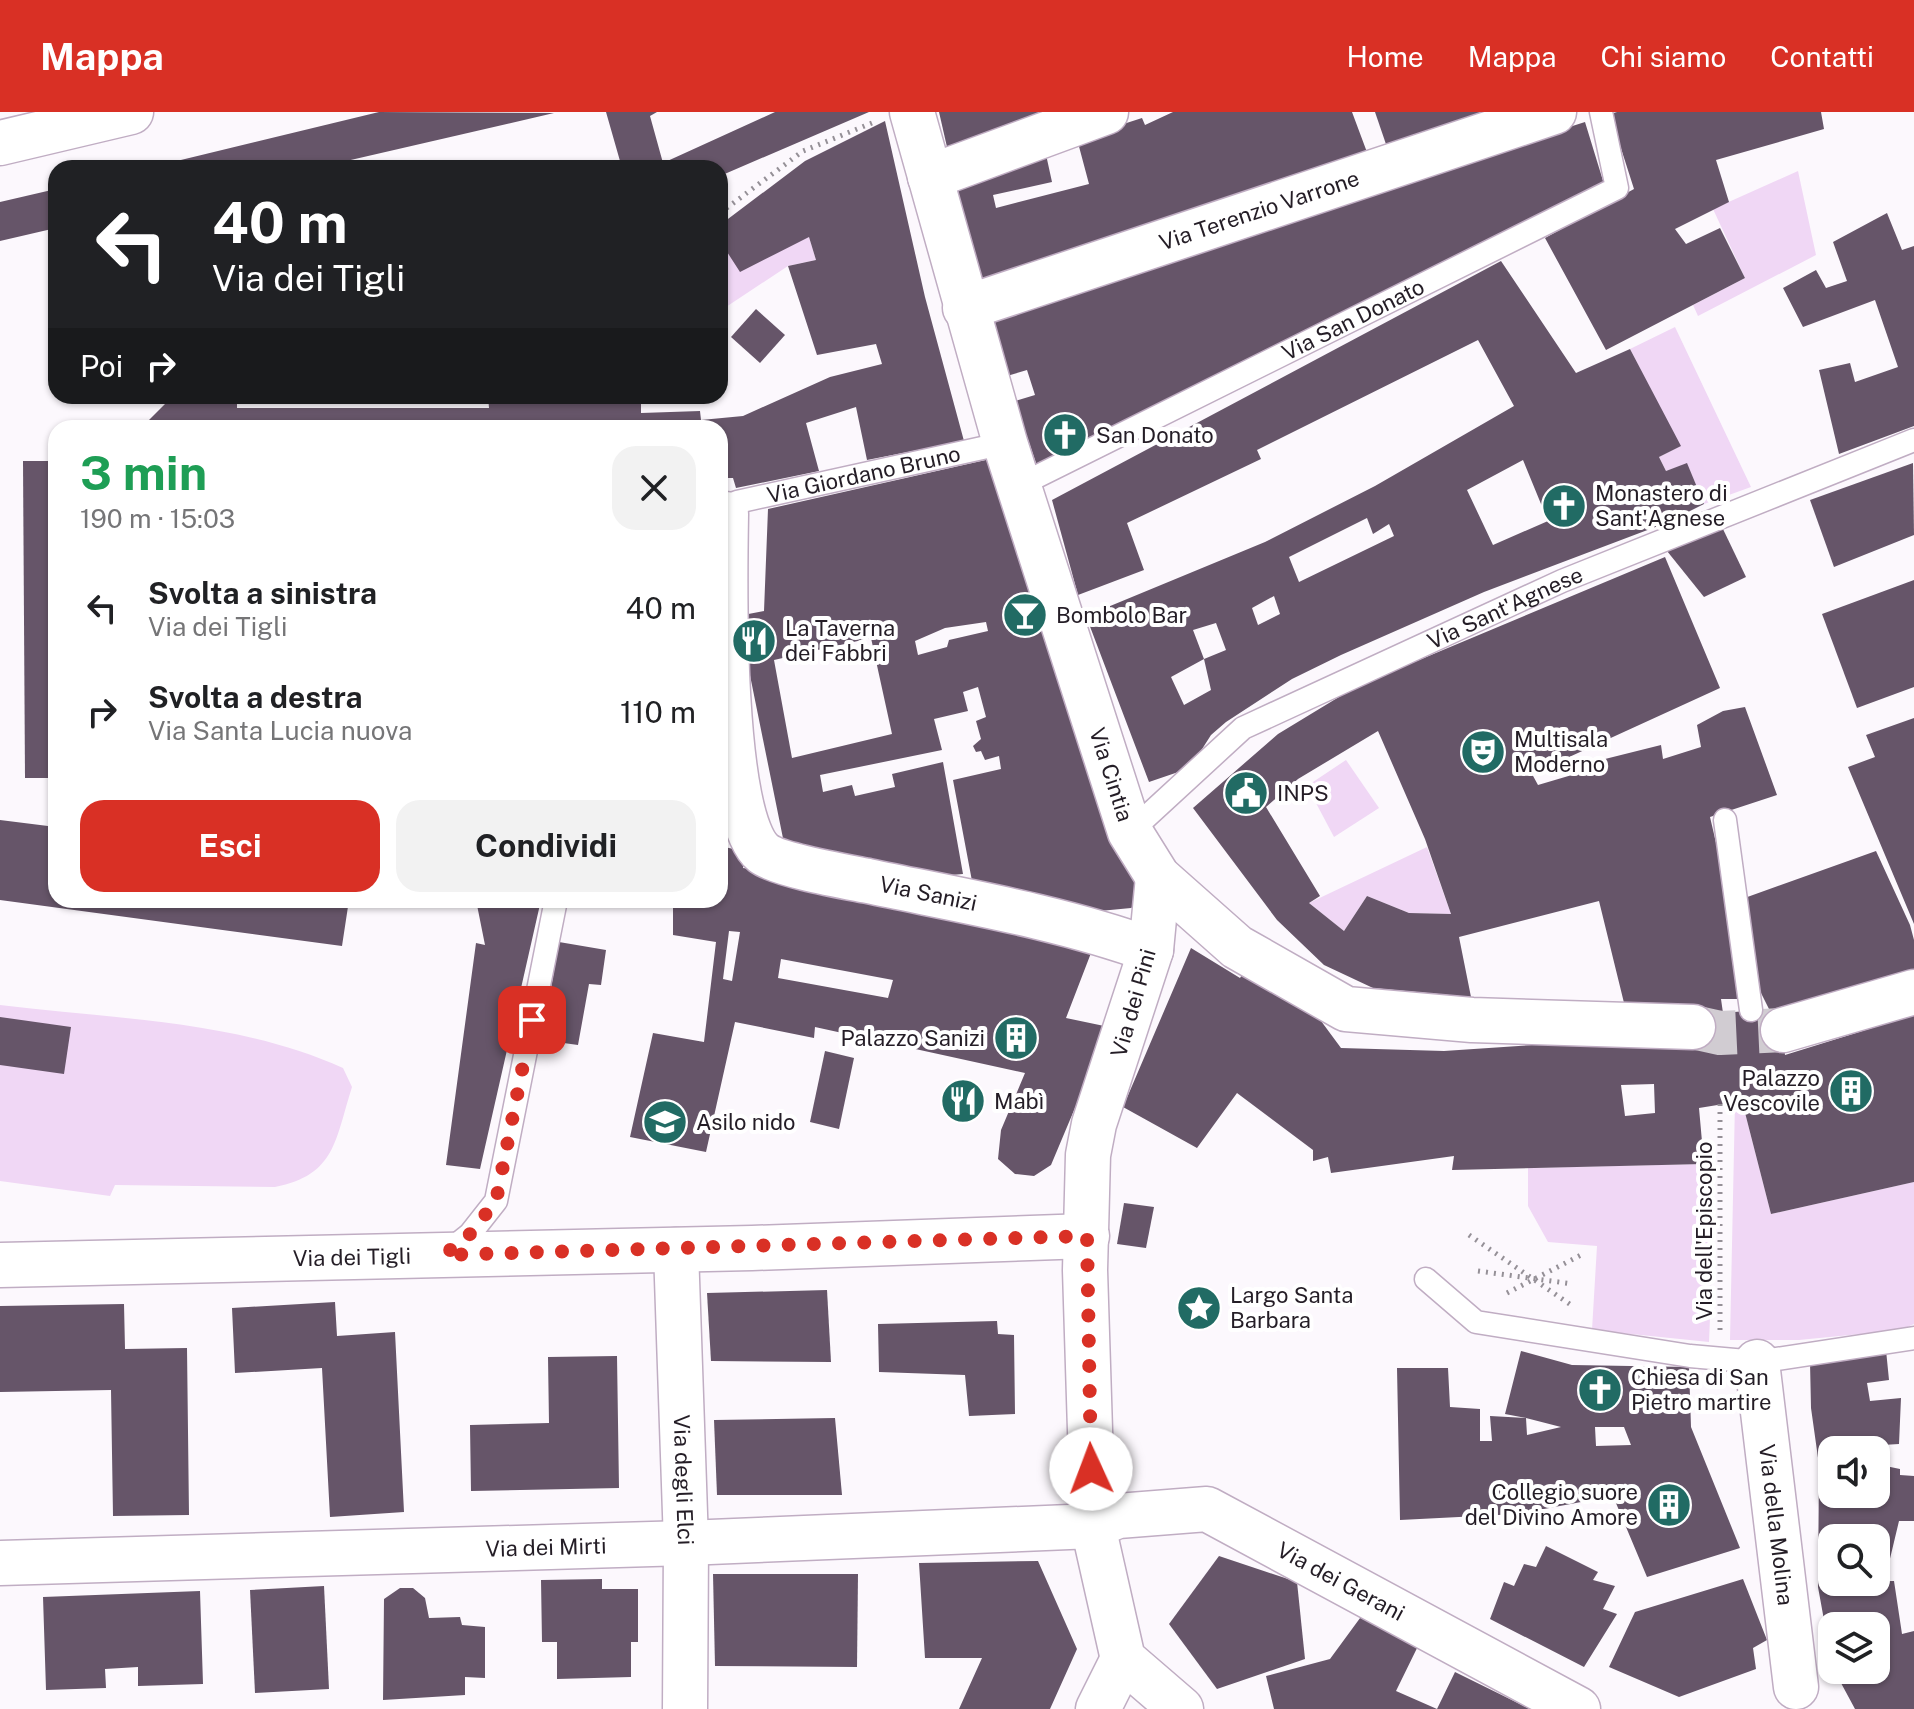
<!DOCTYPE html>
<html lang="it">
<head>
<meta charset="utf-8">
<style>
	body { margin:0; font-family:"Public Sans",sans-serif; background:#f2f2f2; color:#202124; height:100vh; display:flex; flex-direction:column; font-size:30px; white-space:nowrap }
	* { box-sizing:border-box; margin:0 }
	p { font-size:26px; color:#757577 }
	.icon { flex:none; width:44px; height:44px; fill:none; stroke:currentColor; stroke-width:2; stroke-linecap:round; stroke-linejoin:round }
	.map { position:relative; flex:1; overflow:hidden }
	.side { position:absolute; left:48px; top:308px; width:680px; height:488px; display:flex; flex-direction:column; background:#fff; border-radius:24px; box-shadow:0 2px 6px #0004 }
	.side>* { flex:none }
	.top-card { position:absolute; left:48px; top:48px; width:680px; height:244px; border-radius:24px; box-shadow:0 2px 6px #0004; background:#202124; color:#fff; overflow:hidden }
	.buttons { position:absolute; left:1818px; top:1324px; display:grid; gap:16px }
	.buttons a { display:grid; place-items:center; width:72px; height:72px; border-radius:16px; background:#fff; box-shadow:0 2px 6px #0004; font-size:40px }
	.pin { position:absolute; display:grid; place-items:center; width:68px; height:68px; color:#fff; margin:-34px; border-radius:16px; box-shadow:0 4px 12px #0006 }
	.me { position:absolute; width:88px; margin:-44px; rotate:358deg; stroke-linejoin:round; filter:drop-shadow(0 0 6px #0008) }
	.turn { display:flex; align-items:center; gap:28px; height:168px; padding:0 32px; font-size:36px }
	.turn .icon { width:104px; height:104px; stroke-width:2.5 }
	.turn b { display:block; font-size:56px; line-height:68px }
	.then { display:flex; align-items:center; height:76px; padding:0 32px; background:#0003; gap:16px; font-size:30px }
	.round { display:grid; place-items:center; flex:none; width:84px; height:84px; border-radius:24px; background:#f2f2f2 }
	.summary { display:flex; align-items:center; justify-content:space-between; height:136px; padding:0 32px }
	h1 { font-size:48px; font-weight:700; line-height:60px; color:#1e9e55 }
	.primary-button { display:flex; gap:16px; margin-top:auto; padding:16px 32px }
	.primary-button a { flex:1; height:92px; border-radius:24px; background:#d93025; color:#fff; font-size:32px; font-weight:700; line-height:92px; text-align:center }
	.primary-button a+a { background:#f2f2f2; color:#202124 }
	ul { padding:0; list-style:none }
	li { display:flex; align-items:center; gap:24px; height:104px; padding:0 32px }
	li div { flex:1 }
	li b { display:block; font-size:30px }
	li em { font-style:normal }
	header { display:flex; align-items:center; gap:48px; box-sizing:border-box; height:112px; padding:0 40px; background:#d93025; color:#fff }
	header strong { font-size:38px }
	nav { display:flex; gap:44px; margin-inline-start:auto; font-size:28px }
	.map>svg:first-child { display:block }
	.green { fill:#f0d7f5 }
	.building { fill:#665569; fill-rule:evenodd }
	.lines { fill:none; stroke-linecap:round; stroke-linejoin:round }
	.street-tunnel { stroke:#d1ccd2; stroke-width:44; stroke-dasharray:44 22; stroke-linecap:butt }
	.lane-casing { stroke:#c0adc3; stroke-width:25 }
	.street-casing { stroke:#c0adc3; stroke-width:47 }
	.secondary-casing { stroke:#c0adc3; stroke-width:47 }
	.path { stroke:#959097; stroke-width:5; stroke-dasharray:2 6; stroke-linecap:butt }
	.lane { stroke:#fff; stroke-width:22 }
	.street { stroke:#fff; stroke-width:44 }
	.secondary { stroke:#fff; stroke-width:44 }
	.route { stroke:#d93025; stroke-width:14; stroke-dasharray:0 25.2 }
	.labels { text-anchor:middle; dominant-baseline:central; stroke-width:8; stroke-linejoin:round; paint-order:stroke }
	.street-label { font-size:22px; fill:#241d26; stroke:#fff }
	.poi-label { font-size:22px; fill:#241d26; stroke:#fff; text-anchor:start }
</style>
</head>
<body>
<header>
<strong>Mappa</strong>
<nav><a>Home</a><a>Mappa</a><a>Chi siamo</a><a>Contatti</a></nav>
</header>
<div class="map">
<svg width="1914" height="1597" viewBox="0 0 1914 1597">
	<rect width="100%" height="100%" fill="#fcf8fd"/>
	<g class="green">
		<polygon points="1798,59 1816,143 1698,204 1693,193 1745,166 1713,97"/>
		<polygon points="809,125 816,148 788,154 726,195 720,189 720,129"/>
		<polygon points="1675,215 1751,375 1704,392 1687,352 1666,359 1659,345 1680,334 1630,237"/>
		<polygon points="1346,648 1379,696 1334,725 1307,674"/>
		<polygon points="1427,735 1451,802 1409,801 1367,784 1344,819 1309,791"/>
		<path d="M 0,893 C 113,907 237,908 343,956 L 352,975 C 335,1028 336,1063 275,1075 L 115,1073 L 110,1084 L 0,1069 Z"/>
		<polygon points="1742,989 1771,1102 1914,1070 1914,1212 1901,1218 1799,1228 1730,1228 1735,990"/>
		<polygon points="1704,1052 1714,1110 1709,1230 1592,1218 1597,1134 1548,1130 1528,1094 1528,1056"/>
	</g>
	<g class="building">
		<polygon points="379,0 554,1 316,56 148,56"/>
		<polygon points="606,0 657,0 650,4 663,51 775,0 869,0 720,64 720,56 622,56"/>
		<polygon points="939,0 1043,0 947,35"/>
		<polygon points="1173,0 1352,0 1374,59 978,181 950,70 1045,38 1052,70 993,83 996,96 1089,72 1077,27 1142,6 1145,13"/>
		<polygon points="1375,0 1511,0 1389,41"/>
		<polygon points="1617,0 1821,0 1824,17 1716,48 1729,90 1675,117 1686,132 1720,116 1745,166 1606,238 1545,126 1634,77 1610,2"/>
		<polygon points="885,9 925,185 964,329 867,348 856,295 806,311 819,359 736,376 733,366 720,366 720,316 141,316 173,284 237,284 237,296 489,296 488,284 641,284 641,301 700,299 701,308 743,304 830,265 882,252 876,232 817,243 788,154 816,148 809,125 740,160 720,129 720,113 805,49"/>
		<polygon points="1585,10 1604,72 1038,357 1015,289 1035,283 1027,258 1007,264 988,200"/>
		<polygon points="56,77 56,116 0,129 0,90"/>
		<polygon points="1887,101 1902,138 1914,134 1914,314 1839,342 1819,258 1850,251 1855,270 1898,255 1875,188 1803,215 1783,176 1816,158 1826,176 1847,169 1833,130"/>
		<path d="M 1501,149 L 1576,261 L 1630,237 L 1681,334 L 1659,345 L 1666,359 L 1687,351 L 1704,392 L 1666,411 L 1484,480 L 1341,543 L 1292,567 L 1226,610 L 1211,623 L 1190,656 L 1149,670 L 1086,504 L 1265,430 L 1375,374 L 1514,294 L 1478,228 L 1257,338 L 1261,347 L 1127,411 L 1144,458 L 1078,483 L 1052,388 ZM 1523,348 L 1548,409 L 1493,433 L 1467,378 ZM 1367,406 L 1373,422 L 1389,412 L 1394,424 L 1299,470 L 1289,445 ZM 1274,484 L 1280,502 L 1258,513 L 1252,496 ZM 1216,511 L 1226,538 L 1204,547 L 1193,518 ZM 1204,547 L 1211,578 L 1184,593 L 1171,565 Z"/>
		<polygon points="756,197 785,223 760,251 731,225"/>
		<path d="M 990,347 L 1143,789 L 1131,796 L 1058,803 L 972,769 L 953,668 L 1001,657 L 999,644 L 985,648 L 981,639 L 976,640 L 973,634 L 981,627 L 976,609 L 986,605 L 978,575 L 963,580 L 968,599 L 934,607 L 942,638 L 820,663 L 823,680 L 852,673 L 855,684 L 895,675 L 892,662 L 943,650 L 963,762 L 951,763 L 952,768 L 786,741 L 738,504 L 764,499 L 768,397 ZM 986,510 L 988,519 L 949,528 L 947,535 L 918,543 L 915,529 L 945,516 ZM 871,526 L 892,622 L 792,646 L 774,548 Z"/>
		<polygon points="23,349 56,349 56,666 25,666"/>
		<polygon points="1913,351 1914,423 1834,455 1810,388"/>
		<polygon points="1722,415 1746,465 1704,485 1667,439"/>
		<path d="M 1665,445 L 1720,576 L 1532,662 L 1538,673 L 1582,660 L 1582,655 L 1601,653 L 1601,648 L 1661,633 L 1663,647 L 1701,635 L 1697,613 L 1723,599 L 1745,595 L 1777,683 L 1710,705 L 1742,842 L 1737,887 L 1721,887 L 1723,901 L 1769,897 L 1759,877 L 1739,788 L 1876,739 L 1910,813 L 1914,828 L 1914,859 L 1823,891 L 1814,886 L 1779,896 L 1785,943 L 1914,903 L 1914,1070 L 1771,1102 L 1742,989 L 1699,996 L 1704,1052 L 1452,1058 L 1454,1044 L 1331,1061 L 1328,1045 L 1313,1049 L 1313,1038 L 1237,981 L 1197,1036 L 1123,995 L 1191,836 L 1240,866 L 1248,854 L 1307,890 L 1341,936 L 1444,939 L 1563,931 L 1626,899 L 1599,789 L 1459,825 L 1471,885 L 1373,876 L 1324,853 L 1277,808 L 1193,696 L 1278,622 L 1357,574 ZM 1378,619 L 1425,727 L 1451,802 L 1409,801 L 1367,784 L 1344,819 L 1309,791 L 1320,784 L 1266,695 L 1298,667 ZM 1654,972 L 1655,1001 L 1625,1004 L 1621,973 Z"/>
		<polygon points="1914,468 1914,575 1857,596 1822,502"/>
		<polygon points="1914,606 1914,812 1848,655 1875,645 1866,623"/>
		<polygon points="0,708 56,715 56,788 349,788 342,834 0,788"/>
		<path d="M 720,734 L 747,740 L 743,756 L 796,763 L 1096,828 L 1066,906 L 1109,915 L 1051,1053 L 1034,1064 L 1015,1062 L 998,1047 L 1001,1018 L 1025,961 L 815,915 L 814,926 L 735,910 L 706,1040 L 630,1025 L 653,921 L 704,930 L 716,830 L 673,823 L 673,792 L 656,788 L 720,788 ZM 729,819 L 740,820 L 732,869 L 723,867 ZM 781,847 L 893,868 L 888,886 L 778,866 Z"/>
		<polygon points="476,788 541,788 480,1057 446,1053 476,831 485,833"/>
		<polygon points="559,830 606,838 601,873 589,872 578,933 542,928"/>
		<polygon points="0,905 71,915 64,962 0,953"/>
		<polygon points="825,939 854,946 839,1017 810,1010"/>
		<polygon points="1124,1091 1154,1095 1146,1136 1117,1132"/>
		<polygon points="827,1178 831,1250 711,1249 707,1181"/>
		<polygon points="335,1190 337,1224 395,1220 404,1400 330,1405 322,1256 235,1261 232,1196"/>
		<polygon points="124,1192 125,1237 187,1236 189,1403 113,1404 111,1278 0,1280 0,1194"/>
		<polygon points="997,1209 998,1222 1014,1223 1015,1302 969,1304 965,1263 879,1260 878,1212"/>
		<polygon points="1886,1238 1889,1268 1867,1271 1870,1289 1901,1286 1899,1332 1866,1334 1866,1338 1832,1338 1832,1382 1876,1382 1876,1352 1900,1357 1900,1363 1914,1364 1914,1409 1899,1409 1888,1455 1876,1452 1876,1426 1832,1426 1832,1470 1894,1469 1902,1522 1914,1519 1914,1597 1855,1597 1834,1558 1876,1558 1876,1514 1832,1514 1832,1552 1818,1475 1819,1353 1811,1296 1810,1250"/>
		<path d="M 1521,1239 L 1572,1253 L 1689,1255 L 1691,1315 L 1740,1436 L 1647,1465 L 1613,1384 L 1518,1402 L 1400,1408 L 1397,1256 L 1448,1256 L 1450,1295 L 1480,1297 L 1480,1329 L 1492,1329 L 1490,1304 L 1526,1306 L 1527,1323 L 1561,1315 L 1526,1306 L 1505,1302 ZM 1595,1315 L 1624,1315 L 1631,1333 L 1596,1334 Z"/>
		<polygon points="617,1244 619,1376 471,1379 470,1313 549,1311 548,1245"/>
		<polygon points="835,1306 842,1383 717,1383 714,1308"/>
		<polygon points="1546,1434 1598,1460 1593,1468 1615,1474 1603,1497 1617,1502 1584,1555 1490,1507 1504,1470 1514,1474 1524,1452 1536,1455"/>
		<polygon points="1219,1444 1297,1470 1305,1547 1217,1577 1169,1512"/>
		<polygon points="1038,1449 1077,1537 1050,1597 959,1597 982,1546 925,1546 919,1451"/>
		<polygon points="713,1462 858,1462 857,1555 715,1554"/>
		<polygon points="602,1467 602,1477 638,1477 638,1530 631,1530 631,1565 557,1567 557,1530 542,1530 541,1468"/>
		<polygon points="1743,1467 1767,1528 1753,1536 1756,1557 1679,1585 1609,1555 1635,1500"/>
		<polygon points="324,1474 329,1577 255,1581 250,1478"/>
		<polygon points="400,1476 413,1476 425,1486 429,1506 460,1505 462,1513 485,1515 485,1566 465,1565 465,1583 383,1588 384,1487"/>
		<polygon points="200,1479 203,1572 138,1574 138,1555 105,1557 106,1576 46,1578 43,1485"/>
		<polygon points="1363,1502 1420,1530 1396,1579 1437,1597 1455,1560 1530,1597 1274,1597 1266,1564 1330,1547"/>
	</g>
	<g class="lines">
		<polyline class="street-tunnel" points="1693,915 1720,921 1783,918"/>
		<g class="lane-casing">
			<g id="lane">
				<path id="s1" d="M 1020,373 L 1617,76 L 1601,0"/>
				<path id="s2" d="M 726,402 L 737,390 L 1005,331"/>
				<polyline points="1725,708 1751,898"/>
				<path id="s3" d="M 1130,720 L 1243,616 L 1562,469 L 1914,328"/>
				<polyline points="450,1138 470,1122 496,1089 556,788"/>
				<polyline points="1426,1167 1476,1210 1690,1244 1757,1250 1914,1226"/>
			</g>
		</g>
		<g class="street-casing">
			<g id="street">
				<path id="s4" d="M 912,0 L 1005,331 L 1130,720 L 1158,765 L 1237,835 L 1346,897 L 1472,908 L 1693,915"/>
				<polyline points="930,65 1106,0"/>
				<path id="s5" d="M 965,196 L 1554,0"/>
				<path id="s6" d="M 726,402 C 725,462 720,706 763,741 C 778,753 848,765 868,769 C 963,789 1060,805 1151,838"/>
				<polyline points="1158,765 1151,838 1094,1012 1088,1043 1085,1158 1093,1414 1123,1547 1181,1597"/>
				<polyline points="1783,918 1914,880"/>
				<path id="s7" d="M 676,1138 L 686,1431 L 685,1597"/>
				<path id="s8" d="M 0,1153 L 752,1136 L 1087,1124"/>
				<path id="s9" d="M 1757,1250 L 1796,1575"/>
				<path id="s10" d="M 0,1451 L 686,1431 L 1093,1414 L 1118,1404 L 1207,1397 L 1578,1597"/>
				<polyline points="1098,1597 1123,1547"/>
			</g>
		</g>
		<g class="secondary-casing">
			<polyline id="secondary" points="0,31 131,0"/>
		</g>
		<g class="path">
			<polyline points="720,101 803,39 872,11"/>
			<polyline points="1469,1123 1571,1193"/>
			<polyline points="1478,1159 1573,1172"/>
			<polyline points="1507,1181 1581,1143"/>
			<polyline points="1720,1218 1720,992"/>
		</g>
		<use href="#lane" class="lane"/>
		<use href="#street" class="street"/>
		<use href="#secondary" class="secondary"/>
	</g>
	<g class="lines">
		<polyline class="route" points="532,908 496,1089 470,1122 444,1143 1087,1124 1091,1357"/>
	</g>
	<defs>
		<g id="church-disc" transform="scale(2.3)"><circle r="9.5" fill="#216b64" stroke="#fff"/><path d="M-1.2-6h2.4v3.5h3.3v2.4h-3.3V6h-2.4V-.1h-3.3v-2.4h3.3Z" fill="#fff"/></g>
		<g id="bar-disc" transform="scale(2.3)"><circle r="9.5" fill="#216b64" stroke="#fff"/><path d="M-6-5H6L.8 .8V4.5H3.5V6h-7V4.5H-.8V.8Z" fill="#fff"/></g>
		<g id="restaurant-disc" transform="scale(2.3)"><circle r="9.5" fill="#216b64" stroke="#fff"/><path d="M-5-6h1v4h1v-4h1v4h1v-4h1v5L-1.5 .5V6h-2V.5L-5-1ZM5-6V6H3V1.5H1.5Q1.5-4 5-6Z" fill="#fff"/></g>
		<g id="theatre-disc" transform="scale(2.3)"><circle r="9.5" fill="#216b64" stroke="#fff"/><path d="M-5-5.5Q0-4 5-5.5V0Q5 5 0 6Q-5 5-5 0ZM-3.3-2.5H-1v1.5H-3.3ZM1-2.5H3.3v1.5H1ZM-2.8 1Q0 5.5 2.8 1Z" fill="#fff"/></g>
		<g id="civic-disc" transform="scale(2.3)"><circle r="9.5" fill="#216b64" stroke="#fff"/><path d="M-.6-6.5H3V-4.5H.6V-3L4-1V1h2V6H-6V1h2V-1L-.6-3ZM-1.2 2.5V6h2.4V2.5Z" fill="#fff"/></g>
		<g id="building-disc" transform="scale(2.3)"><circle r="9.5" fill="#216b64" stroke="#fff"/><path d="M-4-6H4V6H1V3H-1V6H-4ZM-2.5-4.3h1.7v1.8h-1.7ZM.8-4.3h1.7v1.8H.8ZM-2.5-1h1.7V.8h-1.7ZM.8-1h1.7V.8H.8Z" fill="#fff"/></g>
		<g id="school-disc" transform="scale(2.3)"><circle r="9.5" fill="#216b64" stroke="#fff"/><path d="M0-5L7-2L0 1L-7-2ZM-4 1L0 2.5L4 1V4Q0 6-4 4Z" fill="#fff"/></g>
		<g id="sight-disc" transform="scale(2.3)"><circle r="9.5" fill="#216b64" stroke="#fff"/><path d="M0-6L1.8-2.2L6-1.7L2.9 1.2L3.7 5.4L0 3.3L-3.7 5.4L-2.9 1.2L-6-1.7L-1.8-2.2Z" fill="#fff"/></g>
	</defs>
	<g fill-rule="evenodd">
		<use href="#church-disc" x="1065" y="323"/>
		<use href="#church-disc" x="1564" y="394"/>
		<use href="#bar-disc" x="1025" y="503"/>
		<use href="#restaurant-disc" x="754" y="529"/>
		<use href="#theatre-disc" x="1483" y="640"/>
		<use href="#civic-disc" x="1246" y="681"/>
		<use href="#building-disc" x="1016" y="926"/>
		<use href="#building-disc" x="1851" y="979"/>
		<use href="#restaurant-disc" x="963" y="989"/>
		<use href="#school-disc" x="665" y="1010"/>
		<use href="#sight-disc" x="1199" y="1196"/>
		<use href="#church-disc" x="1600" y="1278"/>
		<use href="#building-disc" x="1669" y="1393"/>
	</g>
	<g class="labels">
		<g class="street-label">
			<text stroke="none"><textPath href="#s5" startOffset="310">Via Terenzio Varrone</textPath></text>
			<text stroke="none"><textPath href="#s1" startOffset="372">Via San Donato</textPath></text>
			<text stroke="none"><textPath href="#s2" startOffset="146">Via Giordano Bruno</textPath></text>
			<text stroke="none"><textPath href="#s3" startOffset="442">Via Sant'Agnese</textPath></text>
			<text stroke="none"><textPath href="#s4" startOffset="692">Via Cintia</textPath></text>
			<text stroke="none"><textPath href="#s6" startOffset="516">Via Sanizi</textPath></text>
			<text transform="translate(1133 891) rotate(-74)">Via dei Pini</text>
			<text transform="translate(1704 1119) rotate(-90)">Via dell'Episcopio</text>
			<text stroke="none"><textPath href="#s8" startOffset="352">Via dei Tigli</textPath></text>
			<text stroke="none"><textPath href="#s7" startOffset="230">Via degli Elci</textPath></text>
			<text stroke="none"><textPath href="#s9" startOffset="164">Via della Molina</textPath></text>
			<text stroke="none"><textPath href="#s10" startOffset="546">Via dei Mirti</textPath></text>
			<text stroke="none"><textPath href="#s10" startOffset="1362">Via dei Gerani</textPath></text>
		</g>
		<g class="poi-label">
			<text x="1096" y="323">San Donato</text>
			<text x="1595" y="381">Monastero di<tspan x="1595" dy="25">Sant'Agnese</tspan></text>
			<text x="1056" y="503">Bombolo Bar</text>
			<text x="785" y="516">La Taverna<tspan x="785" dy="25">dei Fabbri</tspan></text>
			<text x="1514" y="627">Multisala<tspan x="1514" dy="25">Moderno</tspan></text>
			<text x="1277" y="681">INPS</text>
			<text x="985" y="926" text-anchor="end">Palazzo Sanizi</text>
			<text x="1820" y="966" text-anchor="end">Palazzo<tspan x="1820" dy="25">Vescovile</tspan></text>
			<text x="994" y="989">Mabì</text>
			<text x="696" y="1010">Asilo nido</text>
			<text x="1230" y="1183">Largo Santa<tspan x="1230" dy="25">Barbara</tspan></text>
			<text x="1631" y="1265">Chiesa di San<tspan x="1631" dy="25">Pietro martire</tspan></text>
			<text x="1638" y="1380" text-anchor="end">Collegio suore<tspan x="1638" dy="25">del Divino Amore</tspan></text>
		</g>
	</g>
</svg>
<div class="buttons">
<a><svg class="icon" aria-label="sound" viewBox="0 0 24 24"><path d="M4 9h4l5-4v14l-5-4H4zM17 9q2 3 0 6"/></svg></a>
<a><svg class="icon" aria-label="search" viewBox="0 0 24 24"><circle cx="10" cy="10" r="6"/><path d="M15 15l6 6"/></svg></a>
<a><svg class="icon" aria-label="layers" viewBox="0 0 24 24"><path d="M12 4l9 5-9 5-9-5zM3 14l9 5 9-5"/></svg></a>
</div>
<div class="pin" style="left:532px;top:908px;background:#d93025"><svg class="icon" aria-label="arrive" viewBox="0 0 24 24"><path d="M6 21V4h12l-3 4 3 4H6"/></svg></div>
<svg class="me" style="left:1091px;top:1357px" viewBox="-20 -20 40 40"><circle r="19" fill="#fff"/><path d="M0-13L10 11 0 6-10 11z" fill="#d93025"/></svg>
<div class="top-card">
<div class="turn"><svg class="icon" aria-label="left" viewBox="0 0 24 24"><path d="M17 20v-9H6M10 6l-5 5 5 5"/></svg><div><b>40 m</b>Via dei Tigli</div></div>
<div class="then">Poi<svg class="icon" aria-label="right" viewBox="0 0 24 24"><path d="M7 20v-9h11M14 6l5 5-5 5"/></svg></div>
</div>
<section class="side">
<div class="summary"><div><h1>3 min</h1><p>190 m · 15:03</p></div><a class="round"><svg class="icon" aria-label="close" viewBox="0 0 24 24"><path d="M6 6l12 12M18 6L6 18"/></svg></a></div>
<ul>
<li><svg class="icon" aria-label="left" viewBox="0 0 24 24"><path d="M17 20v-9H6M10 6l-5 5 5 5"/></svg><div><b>Svolta a sinistra</b><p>Via dei Tigli</p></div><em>40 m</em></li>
<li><svg class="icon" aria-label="right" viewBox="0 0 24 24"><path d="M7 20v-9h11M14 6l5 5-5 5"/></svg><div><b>Svolta a destra</b><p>Via Santa Lucia nuova</p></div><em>110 m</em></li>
</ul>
<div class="primary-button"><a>Esci</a><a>Condividi</a></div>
</section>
</div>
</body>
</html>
